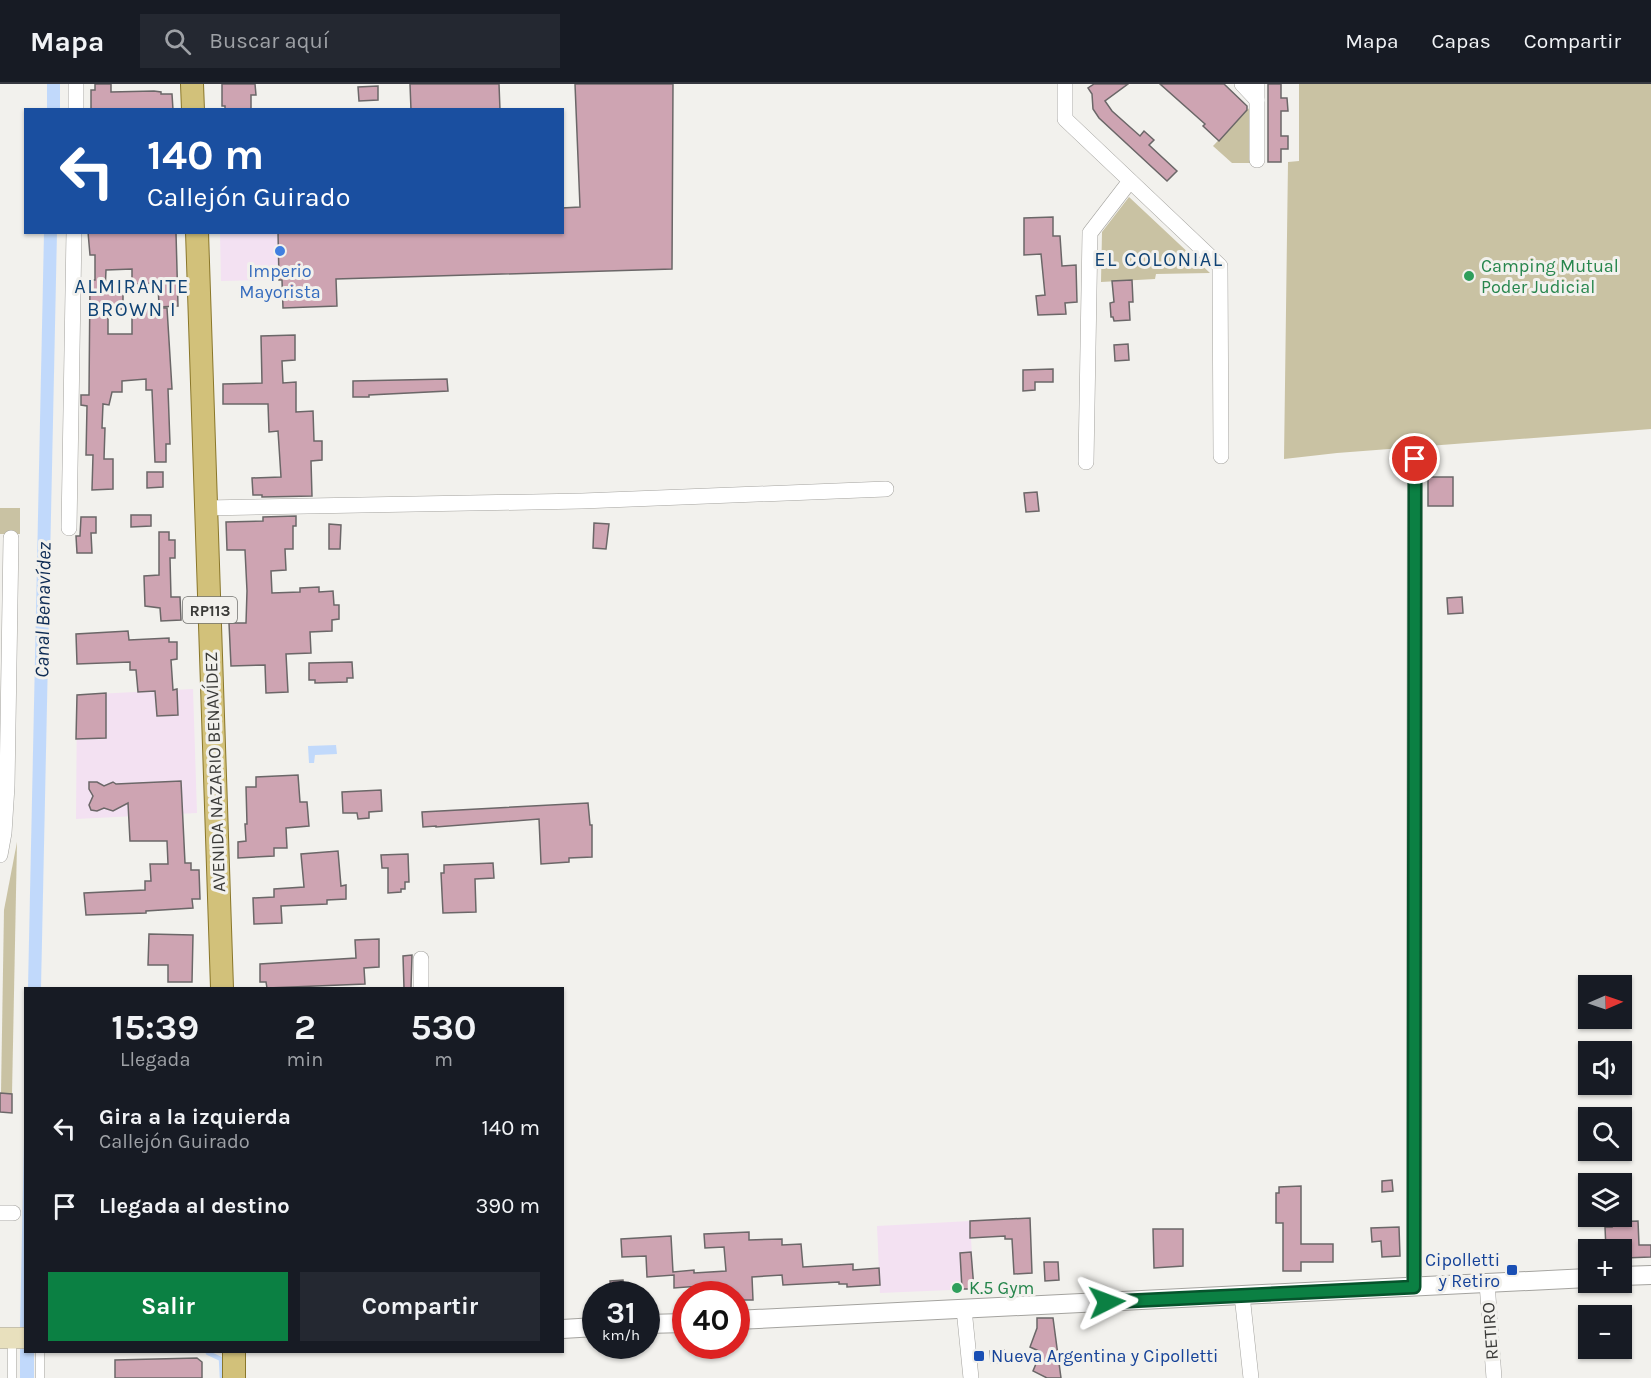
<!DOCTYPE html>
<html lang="es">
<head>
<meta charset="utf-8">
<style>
	body { margin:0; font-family:Karla,sans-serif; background:#242831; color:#f1f3f6; height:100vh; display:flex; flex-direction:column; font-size:22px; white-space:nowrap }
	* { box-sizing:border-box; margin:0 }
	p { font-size:20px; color:#9ea1a6 }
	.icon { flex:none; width:33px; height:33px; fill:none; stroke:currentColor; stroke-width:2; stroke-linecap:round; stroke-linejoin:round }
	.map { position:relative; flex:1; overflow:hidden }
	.panel { position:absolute; left:24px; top:903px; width:540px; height:366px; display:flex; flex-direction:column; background:#171b24; border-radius:0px; box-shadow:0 2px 4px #0004 }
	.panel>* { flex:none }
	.hud { position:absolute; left:24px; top:24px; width:540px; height:126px; border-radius:0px; box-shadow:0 2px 4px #0004; background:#1a4fa0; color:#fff; overflow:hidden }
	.needle { width:39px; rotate:88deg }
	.fabs { position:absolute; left:1578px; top:891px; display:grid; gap:12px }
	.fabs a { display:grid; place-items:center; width:54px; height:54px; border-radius:0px; background:#171b24; box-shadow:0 2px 4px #0004; font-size:30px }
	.speed { position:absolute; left:582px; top:1197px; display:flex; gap:12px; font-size:30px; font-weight:700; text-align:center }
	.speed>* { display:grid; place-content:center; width:78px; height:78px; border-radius:50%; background:#171b24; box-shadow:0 2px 4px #0004; line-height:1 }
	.speed small { font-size:15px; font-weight:400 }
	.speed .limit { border:9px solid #d22; background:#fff; color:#111 }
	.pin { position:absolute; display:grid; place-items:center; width:51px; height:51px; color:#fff; margin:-26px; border:3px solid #fff; border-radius:50%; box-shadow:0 2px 6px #0007 }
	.me { position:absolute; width:66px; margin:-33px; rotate:87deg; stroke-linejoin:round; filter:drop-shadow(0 0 4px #0008) }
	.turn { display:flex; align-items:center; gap:21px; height:126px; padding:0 24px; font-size:27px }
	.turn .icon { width:78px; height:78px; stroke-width:2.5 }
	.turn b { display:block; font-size:42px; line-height:51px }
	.eta { display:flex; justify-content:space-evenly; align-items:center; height:102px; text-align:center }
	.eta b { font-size:36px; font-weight:700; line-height:42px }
	.cta { display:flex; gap:12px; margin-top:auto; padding:12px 24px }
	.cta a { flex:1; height:69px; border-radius:0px; background:#0b8043; color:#fff; font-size:24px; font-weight:700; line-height:69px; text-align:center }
	.cta a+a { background:#242831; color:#f1f3f6 }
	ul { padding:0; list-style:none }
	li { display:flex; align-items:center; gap:18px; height:78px; padding:0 24px }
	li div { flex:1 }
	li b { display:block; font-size:22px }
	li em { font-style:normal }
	header { display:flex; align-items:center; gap:36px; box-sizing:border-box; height:84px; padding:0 30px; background:#171b24; border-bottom:2px solid #363941 }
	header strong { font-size:28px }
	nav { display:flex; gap:33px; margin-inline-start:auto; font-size:21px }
	.search { width:420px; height:54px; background:#242831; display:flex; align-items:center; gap:15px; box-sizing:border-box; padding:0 21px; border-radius:0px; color:#9ea1a6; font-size:22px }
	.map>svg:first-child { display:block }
	.commercial { fill:#f3e1f2 }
	.green { fill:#c9c2a3 }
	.water { fill:#c1d9fb }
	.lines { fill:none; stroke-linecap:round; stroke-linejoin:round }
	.stream { stroke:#c1d9fb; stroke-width:4.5 }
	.building { fill:#cea4b2; stroke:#6b6768; stroke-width:1.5 }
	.service-casing { stroke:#a4a39f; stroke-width:9 }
	.minor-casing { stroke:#a4a39f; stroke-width:16 }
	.tertiary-casing { stroke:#a4a39f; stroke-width:20 }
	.secondary-casing { stroke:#a4a39f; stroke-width:22 }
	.primary-casing { stroke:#8a772a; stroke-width:24 }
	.service { stroke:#fff; stroke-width:8 }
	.minor { stroke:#fff; stroke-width:15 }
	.tertiary { stroke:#fff; stroke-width:18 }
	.secondary { stroke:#e8e0bd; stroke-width:21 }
	.primary { stroke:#d2c17a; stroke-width:22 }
	.route-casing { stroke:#07532c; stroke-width:15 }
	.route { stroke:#0b8043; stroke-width:10 }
	.shop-dot { fill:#3f7fe0; stroke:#f2f1ed; stroke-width:2 }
	.leisure-dot { fill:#2e9e5b; stroke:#f2f1ed; stroke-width:2 }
	.transit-dot { fill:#1a4fb4; stroke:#f2f1ed; stroke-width:2 }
	.labels { text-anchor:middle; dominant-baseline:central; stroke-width:6; stroke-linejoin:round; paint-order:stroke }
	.shield { fill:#f2f1ed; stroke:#72726f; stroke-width:1.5 }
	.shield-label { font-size:16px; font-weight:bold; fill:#3b3b39 }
	.leisure-label { font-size:18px; fill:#27864d; stroke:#f2f1ed; text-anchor:start }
	.shop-label { font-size:18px; fill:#366cbe; stroke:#f2f1ed }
	.street-label { font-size:18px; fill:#3b3b39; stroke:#f2f1ed }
	.transit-label { font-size:18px; fill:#164399; stroke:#f2f1ed; text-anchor:end }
	.neighbourhood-label { font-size:20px; letter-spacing:1.5px; fill:#104375; stroke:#f2f1ed }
	.water-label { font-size:20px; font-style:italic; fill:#0d2b54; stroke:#f2f1ed }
</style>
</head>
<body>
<header>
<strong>Mapa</strong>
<div class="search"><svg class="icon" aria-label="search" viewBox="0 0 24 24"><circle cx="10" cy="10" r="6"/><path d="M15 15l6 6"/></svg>Buscar aquí</div>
<nav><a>Mapa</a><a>Capas</a><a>Compartir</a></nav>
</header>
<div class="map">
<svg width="1651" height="1294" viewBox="0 0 1651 1294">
	<rect width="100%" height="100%" fill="#f2f1ed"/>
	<g class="commercial">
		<polygon points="220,149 416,149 418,193 221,197"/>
		<polygon points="193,605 197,729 76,735 77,611"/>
		<polygon points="970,1137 974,1205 880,1209 877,1142"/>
	</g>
	<g class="green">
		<polygon points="1299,0 1651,0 1651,345 1337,369 1284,375 1288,78 1299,77"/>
		<polygon points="1254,19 1254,79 1232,79 1213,62"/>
		<polygon points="1129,113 1210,189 1156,190 1155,195 1101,198 1102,148"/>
		<rect x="0" y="424" width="20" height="26"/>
		<polygon points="17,758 12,1010 1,1009 4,826"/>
	</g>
	<g class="water">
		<rect x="47" y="0" width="13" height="25"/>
		<polygon points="57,148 41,904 28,904 44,149"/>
		<polygon points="336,661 337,670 315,671 314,679 309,679 308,662"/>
		<polygon points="25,1006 26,1245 20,1245"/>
		<polygon points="20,1262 25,1262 26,1268 34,1268 34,1294 20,1294"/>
	</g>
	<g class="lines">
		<polyline class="stream" points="208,1269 221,1275 222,1294"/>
	</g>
	<g class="building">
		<polygon points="95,0 111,0 111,8 154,7 161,8 161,10 172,10 173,26 91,26 91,6 95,6"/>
		<polygon points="222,0 255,0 256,11 251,11 251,26 225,26 225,22 222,22"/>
		<polygon points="410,0 499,0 500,26 411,26"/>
		<polygon points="575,0 673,0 672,185 336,195 337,222 283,224 282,196 279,196 278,148 562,148 562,124 580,123"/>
		<polygon points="1094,0 1128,0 1105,17 1112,27 1140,52 1144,47 1154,56 1149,61 1177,87 1167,97 1099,34 1093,25 1092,10 1088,4"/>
		<polygon points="1160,0 1224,0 1247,22 1247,26 1219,57 1203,42 1205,40"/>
		<polygon points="1268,0 1281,0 1281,14 1287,14 1288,27 1281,27 1281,52 1288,52 1288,65 1281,65 1281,78 1268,78"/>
		<polygon points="378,2 378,16 359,17 358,3"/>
		<polygon points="1053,133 1053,152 1060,152 1062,182 1076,181 1077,218 1065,219 1066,230 1038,231 1036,212 1045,211 1041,170 1024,171 1024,134"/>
		<polygon points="88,148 176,149 178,222 159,223 158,199 132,200 132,185 106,186 105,209 123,209 123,225 108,225 108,250 132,250 132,224 167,224 172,305 168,305 170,360 166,360 166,378 155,378 152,306 146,306 146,295 122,297 122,308 112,308 109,321 103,320 102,344 105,344 104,375 113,375 113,405 92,406 93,371 86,371 87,322 81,321 81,311 89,311 90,196 95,196 95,171 90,171"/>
		<polygon points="1132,196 1133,218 1129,218 1130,236 1114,237 1113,233 1111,233 1110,219 1114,218 1112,197"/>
		<polygon points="295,251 295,276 282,277 283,299 296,298 296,328 313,327 314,357 322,357 322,376 311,377 312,412 262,413 262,411 253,411 252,394 281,393 278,347 269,348 268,320 223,320 223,300 262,299 261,252"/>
		<polygon points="1128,260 1129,276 1115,277 1114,261"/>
		<polygon points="1053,285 1053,298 1035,298 1035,306 1023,307 1023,286"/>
		<polygon points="447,295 448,307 369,311 369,313 353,313 353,297"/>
		<polygon points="147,388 163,388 163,403 147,404"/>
		<rect x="1428" y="393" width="25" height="29"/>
		<polygon points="1037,408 1039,427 1026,428 1024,409"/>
		<polygon points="131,431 151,431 151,442 131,443"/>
		<polygon points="296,432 296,442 293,442 293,465 285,465 286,486 271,487 272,509 300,508 300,504 319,503 319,508 333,507 334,521 339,521 339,535 332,536 332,547 310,548 311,569 286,570 288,608 266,609 265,581 231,582 229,539 246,539 247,507 245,466 227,466 226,438 263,437 263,433"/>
		<polygon points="81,433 96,433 96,449 91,449 92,469 77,469 76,452 80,452"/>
		<polygon points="594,439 609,440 606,465 593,464"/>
		<polygon points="329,440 341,441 340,465 329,465"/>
		<polygon points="159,448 169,448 169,456 175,456 175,474 170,474 171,513 180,513 181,536 161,537 160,524 145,522 144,492 159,491"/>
		<polygon points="1462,513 1463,529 1448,530 1447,514"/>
		<polygon points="128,547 129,556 169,554 169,558 177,558 177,575 171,576 173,606 177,605 178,631 157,632 155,607 138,608 136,586 130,586 130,578 77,580 76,550"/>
		<polygon points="352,578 353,594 347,594 347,598 315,599 315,596 309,596 309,579"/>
		<polygon points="106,609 106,654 76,655 77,611"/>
		<polygon points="298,691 300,718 307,718 309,742 286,744 287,764 274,764 274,772 238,774 238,758 246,757 245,740 247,740 246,703 256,703 256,693"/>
		<polygon points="181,697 185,779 191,779 191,786 199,786 200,815 192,815 193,824 146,827 146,829 86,831 84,809 145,806 145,797 151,797 150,780 168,780 167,757 130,757 128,719 113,727 104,724 97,727 91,726 89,721 93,712 89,705 89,698 97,698 104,702 113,698 116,700"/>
		<polygon points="381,706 382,727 369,728 369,734 358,735 357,729 343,729 342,708"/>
		<polygon points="588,719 590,741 592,741 592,773 569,774 569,778 541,780 539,735 436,743 436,742 423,743 422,728"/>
		<polygon points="338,767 341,802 346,801 346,815 327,816 327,820 281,822 282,839 254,840 253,814 274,813 274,805 304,803 301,770"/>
		<polygon points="408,770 409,798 405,798 405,805 401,805 401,808 388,809 388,784 382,784 381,771"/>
		<polygon points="493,779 494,794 475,795 476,828 443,829 441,789 444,789 444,781"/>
		<polygon points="149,850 193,851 192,898 168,898 168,881 148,881"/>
		<polygon points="379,855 379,883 364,884 365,900 267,904 266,898 260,898 260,880 356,874 355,856"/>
		<polygon points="412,871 411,904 404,904 403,872"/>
		<polygon points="0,1009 12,1010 12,1029 0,1028"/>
		<polygon points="1392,1096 1393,1107 1382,1108 1382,1097"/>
		<polygon points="1301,1102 1301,1160 1333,1160 1333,1178 1301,1178 1301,1187 1283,1187 1283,1139 1276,1139 1276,1109 1279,1109 1279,1103"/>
		<polygon points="1030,1134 1032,1189 1014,1190 1012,1155 1005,1155 1005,1152 970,1154 970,1137"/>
		<polygon points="1638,1137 1639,1161 1651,1161 1651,1173 1624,1174 1624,1167 1622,1166 1606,1166 1605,1143 1612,1143 1611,1138"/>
		<polygon points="1399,1143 1400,1172 1382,1173 1381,1157 1372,1158 1371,1144"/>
		<polygon points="1153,1145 1183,1145 1183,1182 1154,1184"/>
		<polygon points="749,1148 749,1156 782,1155 782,1161 801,1160 803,1183 853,1180 853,1186 879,1184 880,1201 847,1203 847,1200 839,1200 839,1198 783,1201 782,1191 752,1193 753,1216 736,1216 736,1210 701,1210 700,1202 674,1204 674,1191 647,1193 646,1172 622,1173 621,1155 671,1152 673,1188 694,1186 694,1189 726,1187 724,1163 705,1164 704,1150"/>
		<polygon points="971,1168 974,1205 962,1205 960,1169"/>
		<polygon points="1044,1178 1058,1178 1059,1196 1045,1197"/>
		<polygon points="623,1196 624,1210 611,1210 610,1197"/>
		<polygon points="1037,1234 1053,1234 1061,1294 1047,1294 1033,1287 1041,1268 1030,1263 1037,1244"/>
		<polygon points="1004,1266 1005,1278 991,1279 990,1267"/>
		<polygon points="197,1274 202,1278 202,1294 115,1294 115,1276"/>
	</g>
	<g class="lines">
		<g class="service-casing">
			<g id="service">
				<polyline points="12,1255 12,1294"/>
				<polyline points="40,1294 40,1268"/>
			</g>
		</g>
		<g class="minor-casing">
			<g id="minor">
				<polyline points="1065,0 1065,35 1220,182 1221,372"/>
				<polyline points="1242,0 1257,16"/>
				<polyline points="76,26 76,0"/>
				<polyline points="1257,76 1257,0"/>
				<polyline points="1086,378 1090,149 1130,97"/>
				<polyline points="206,424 582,417 886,405"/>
				<polyline points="69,444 74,148"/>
				<polyline points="0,771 4,749 7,702 11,454"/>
				<polyline points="421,875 421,904"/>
				<polyline points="0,1129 13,1129"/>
				<polyline points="1487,1199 1494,1294"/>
				<polyline points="1414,1203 1415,375"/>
				<polyline points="1242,1211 1251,1294"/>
				<polyline points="964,1225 971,1294"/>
			</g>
		</g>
		<g class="tertiary-casing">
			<g id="tertiary">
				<polyline points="1622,1192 1651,1191"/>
				<polyline points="736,1236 1588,1194"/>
				<polyline points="646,1240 686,1239"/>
				<polyline points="562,1245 596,1243"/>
			</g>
		</g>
		<g class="secondary-casing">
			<polyline id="secondary" points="0,1254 26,1254"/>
		</g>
		<g class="primary-casing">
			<g id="primary">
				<polyline points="192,0 193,26"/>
				<polyline points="197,148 222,904"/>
				<polyline points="234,1268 234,1294"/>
			</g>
		</g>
		<use href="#service" class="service"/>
		<use href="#minor" class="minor"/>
		<use href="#tertiary" class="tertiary"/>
		<use href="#secondary" class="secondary"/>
		<use href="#primary" class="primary"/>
	</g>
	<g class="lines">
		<g class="route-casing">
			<polyline id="route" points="1107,1218 1414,1203 1415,375"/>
		</g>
		<use href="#route" class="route"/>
	</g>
	<circle class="shop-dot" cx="280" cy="167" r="6"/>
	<g class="leisure-dot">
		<circle cx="1469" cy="192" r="6"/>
		<circle cx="957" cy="1204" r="6"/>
	</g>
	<g class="transit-dot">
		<rect x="1506" y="1180" width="12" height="12" rx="3"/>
		<rect x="973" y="1266" width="12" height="12" rx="3"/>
	</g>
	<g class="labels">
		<rect class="shield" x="183" y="513" width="54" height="26" rx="4.5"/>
		<g class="shield-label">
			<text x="210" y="526">RP113</text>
		</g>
		<g class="leisure-label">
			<text x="1481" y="182">Camping Mutual<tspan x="1481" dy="21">Poder Judicial</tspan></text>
			<text x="969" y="1204">K.5 Gym</text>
		</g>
		<g class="shop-label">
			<text x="280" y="187">Imperio<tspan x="280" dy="21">Mayorista</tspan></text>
		</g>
		<g class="street-label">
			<text transform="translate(215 688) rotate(-92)">AVENIDA NAZARIO BENAVÍDEZ</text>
			<text transform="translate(1490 1247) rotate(-94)">RETIRO</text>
		</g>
		<g class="transit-label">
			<text x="1500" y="1176">Cipolletti<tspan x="1500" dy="21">y Retiro</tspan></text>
			<text x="991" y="1272" text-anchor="start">Nueva Argentina y Cipolletti</text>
		</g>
		<g class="neighbourhood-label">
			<text x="1159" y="175">EL COLONIAL</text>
			<text x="132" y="202">ALMIRANTE<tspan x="132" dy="23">BROWN I</tspan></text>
		</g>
		<g class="water-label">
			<text transform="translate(43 526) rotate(-89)">Canal Benavídez</text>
		</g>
	</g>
</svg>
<div class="fabs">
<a><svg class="needle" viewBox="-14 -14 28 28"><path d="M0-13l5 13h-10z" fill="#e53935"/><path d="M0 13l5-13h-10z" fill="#9ea1a6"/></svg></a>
<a><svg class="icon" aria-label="sound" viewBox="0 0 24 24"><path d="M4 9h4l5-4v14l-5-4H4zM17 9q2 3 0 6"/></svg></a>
<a><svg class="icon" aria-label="search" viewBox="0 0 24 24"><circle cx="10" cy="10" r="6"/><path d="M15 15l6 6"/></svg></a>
<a><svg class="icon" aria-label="layers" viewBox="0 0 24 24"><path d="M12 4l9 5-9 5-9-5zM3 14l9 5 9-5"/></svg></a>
<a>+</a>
<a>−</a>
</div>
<div class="speed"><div>31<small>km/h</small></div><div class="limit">40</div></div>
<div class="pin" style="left:1415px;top:375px;background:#d93025"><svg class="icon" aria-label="arrive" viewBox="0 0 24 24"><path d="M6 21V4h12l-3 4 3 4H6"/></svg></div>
<svg class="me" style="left:1107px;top:1218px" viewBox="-20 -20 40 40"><path d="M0-17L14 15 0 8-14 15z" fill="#0b8043" stroke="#fff" stroke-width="4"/></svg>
<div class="hud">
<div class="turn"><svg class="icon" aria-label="left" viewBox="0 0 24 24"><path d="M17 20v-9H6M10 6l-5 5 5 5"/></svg><div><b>140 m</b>Callejón Guirado</div></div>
</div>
<section class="panel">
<div class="eta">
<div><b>15:39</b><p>Llegada</p></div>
<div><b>2</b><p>min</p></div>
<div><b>530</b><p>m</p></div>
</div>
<ul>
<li><svg class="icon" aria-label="left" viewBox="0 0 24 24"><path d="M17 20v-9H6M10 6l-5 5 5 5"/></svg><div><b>Gira a la izquierda</b><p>Callejón Guirado</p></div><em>140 m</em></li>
<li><svg class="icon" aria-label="arrive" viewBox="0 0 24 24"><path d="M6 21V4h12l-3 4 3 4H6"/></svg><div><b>Llegada al destino</b></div><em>390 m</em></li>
</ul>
<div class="cta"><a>Salir</a><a>Compartir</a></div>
</section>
</div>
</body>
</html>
